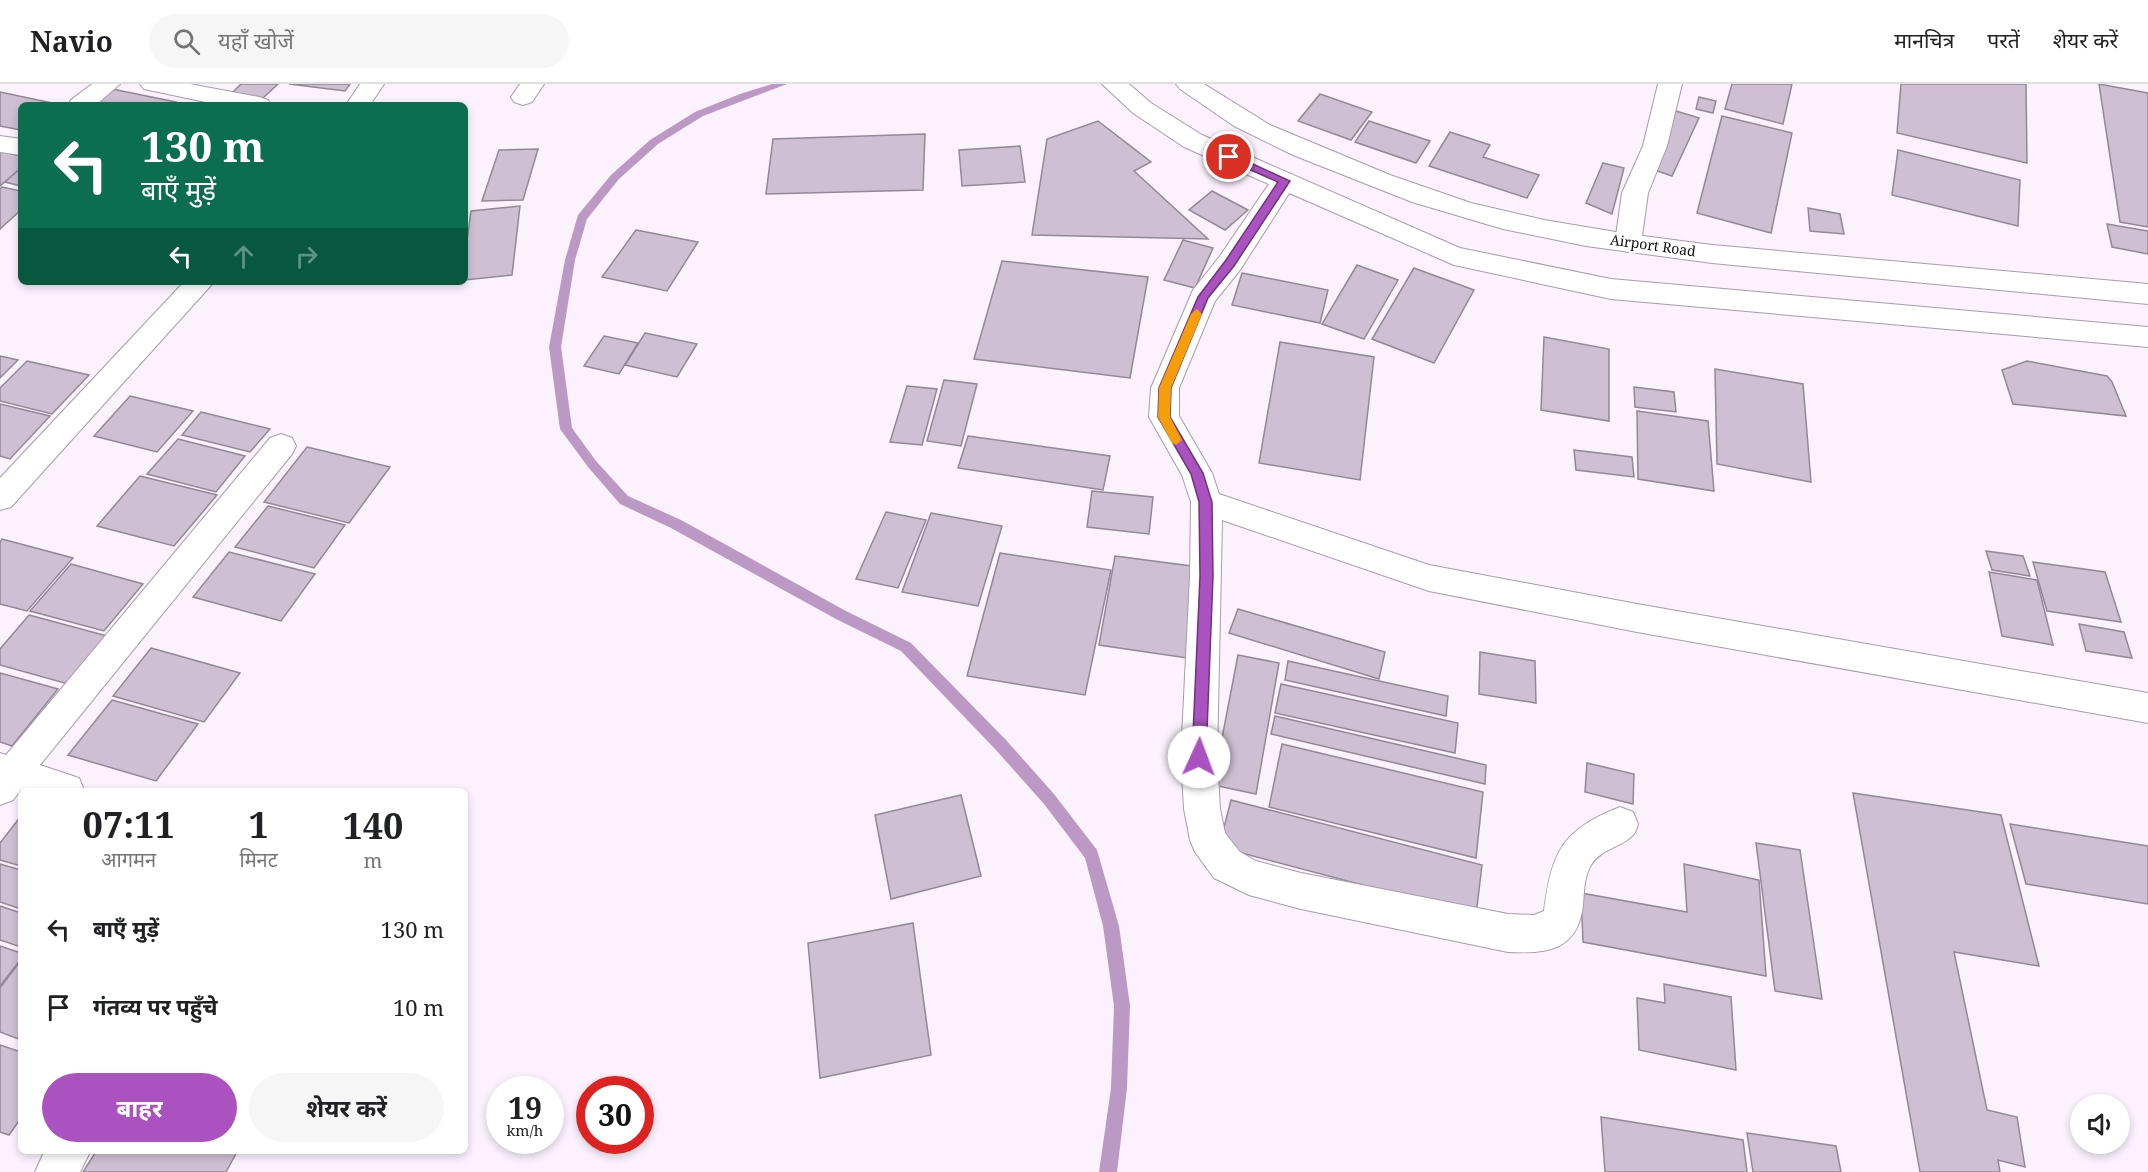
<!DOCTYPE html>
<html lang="hi">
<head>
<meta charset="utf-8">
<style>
	body { margin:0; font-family:"Noto Serif","Noto Sans Devanagari",serif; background:#f6f6f6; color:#202124; height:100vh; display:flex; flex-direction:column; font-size:22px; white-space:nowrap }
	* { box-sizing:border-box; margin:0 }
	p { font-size:20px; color:#757577 }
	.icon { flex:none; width:33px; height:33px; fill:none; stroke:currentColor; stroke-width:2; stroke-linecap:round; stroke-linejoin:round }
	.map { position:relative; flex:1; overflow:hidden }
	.sheet { position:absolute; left:18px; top:704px; width:450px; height:366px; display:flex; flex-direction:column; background:#fff; border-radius:9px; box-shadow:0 3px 9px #0003 }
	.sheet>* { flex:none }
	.banner { position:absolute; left:18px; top:18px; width:450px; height:183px; border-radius:9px; box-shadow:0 3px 9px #0003; background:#0b6e4f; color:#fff; overflow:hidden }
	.buttons { position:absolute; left:2070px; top:1010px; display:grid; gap:12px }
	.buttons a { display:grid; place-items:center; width:60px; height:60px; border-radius:50%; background:#fff; box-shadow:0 3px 9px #0003; font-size:30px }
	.speed { position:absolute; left:486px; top:992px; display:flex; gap:12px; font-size:30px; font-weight:700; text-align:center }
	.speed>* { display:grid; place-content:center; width:78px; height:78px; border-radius:50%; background:#fff; box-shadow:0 3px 9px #0003; line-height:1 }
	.speed small { font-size:15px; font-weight:400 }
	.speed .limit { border:9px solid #d22; background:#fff; color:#111 }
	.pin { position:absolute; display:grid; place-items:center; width:51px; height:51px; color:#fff; margin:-26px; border:3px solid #fff; border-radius:50%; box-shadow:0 2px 6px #0007 }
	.me { position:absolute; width:66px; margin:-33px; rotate:2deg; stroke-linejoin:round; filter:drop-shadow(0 0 4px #0008) }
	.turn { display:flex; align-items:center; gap:21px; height:126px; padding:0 24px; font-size:27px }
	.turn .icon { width:78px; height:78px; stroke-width:2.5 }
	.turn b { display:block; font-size:42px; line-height:51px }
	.lanes { display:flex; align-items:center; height:57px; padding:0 24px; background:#0003; justify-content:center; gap:30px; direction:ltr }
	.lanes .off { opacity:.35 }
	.eta { display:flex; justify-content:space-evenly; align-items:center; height:102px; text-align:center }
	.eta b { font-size:36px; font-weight:700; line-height:42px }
	.primary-button { display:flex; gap:12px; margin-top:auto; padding:12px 24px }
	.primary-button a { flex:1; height:69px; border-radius:36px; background:#aa52bf; color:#fff; font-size:24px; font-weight:700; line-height:69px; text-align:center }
	.primary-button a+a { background:#f6f6f6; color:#202124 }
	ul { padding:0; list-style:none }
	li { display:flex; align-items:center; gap:18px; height:78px; padding:0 24px }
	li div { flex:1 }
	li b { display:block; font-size:22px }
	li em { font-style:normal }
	header { display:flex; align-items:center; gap:36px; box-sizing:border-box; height:84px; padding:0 30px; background:#fff; border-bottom:2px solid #e0e0e0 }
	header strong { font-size:28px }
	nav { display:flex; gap:33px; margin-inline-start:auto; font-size:21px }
	.search { width:420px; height:54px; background:#f6f6f6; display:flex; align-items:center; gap:15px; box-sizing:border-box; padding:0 21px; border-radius:33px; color:#757577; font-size:22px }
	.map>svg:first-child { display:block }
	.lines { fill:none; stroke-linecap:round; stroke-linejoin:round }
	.stream { fill:#bc99c4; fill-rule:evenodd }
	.building { fill:#cec0d2; stroke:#948797; stroke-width:1.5 }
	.street-casing { stroke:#a89bab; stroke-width:2 }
	.primary-casing { stroke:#a89bab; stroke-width:2 }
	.street { fill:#fff; fill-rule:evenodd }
	.primary { fill:#fff; fill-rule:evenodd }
	.route { fill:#aa52bf; stroke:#6e357c; stroke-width:1.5 }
	.slow { fill:#f59e0b }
	.labels { text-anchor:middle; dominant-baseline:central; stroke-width:4.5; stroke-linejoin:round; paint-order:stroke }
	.far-street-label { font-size:14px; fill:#110c12; stroke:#fff }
</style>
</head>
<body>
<header>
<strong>Navio</strong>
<div class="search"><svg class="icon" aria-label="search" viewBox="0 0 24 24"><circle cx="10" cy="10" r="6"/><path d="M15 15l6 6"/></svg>यहाँ खोजें</div>
<nav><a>मानचित्र</a><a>परतें</a><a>शेयर करें</a></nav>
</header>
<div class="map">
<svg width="2148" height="1088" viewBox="0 0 2148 1088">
	<rect width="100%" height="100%" fill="#fbf2fd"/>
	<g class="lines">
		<polygon class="stream" points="772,0 787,0 703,32 658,60 619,95 587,135 575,176 561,263 572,344 596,377 628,412 681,436 846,527 911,559 1006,656 1054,710 1097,766 1119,842 1130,922 1127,1004 1117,1088 1099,1088 1111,1004 1114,922 1103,842 1085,774 1044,720 996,666 901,567 836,535 671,444 620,420 588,383 560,345 549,263 565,176 578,131 611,91 650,56 695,28 740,10"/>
	</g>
	<g class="building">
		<polygon points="241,0 278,0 263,14 232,9"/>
		<polygon points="289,0 350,0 345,7"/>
		<polygon points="1732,0 1792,0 1783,40 1725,25"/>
		<polygon points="1901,0 2026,0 2027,79 1897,49"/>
		<polygon points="2099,0 2148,9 2148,143 2120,138"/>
		<polygon points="112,5 176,18 173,21 94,21"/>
		<polygon points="0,8 52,19 50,21 21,21 21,46 0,42"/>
		<polygon points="1320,10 1372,28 1351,56 1298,37"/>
		<polygon points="1699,13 1716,17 1713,29 1696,25"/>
		<polygon points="1676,27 1699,34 1672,92 1649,84"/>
		<polygon points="1722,32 1792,49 1771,149 1697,129"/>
		<polygon points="1098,37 1151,78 1134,87 1208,155 1032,151 1047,55"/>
		<polygon points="1369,37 1430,57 1416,79 1355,58"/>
		<polygon points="1450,48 1490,61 1483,73 1539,91 1527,114 1429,82"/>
		<polygon points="925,50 923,106 766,110 773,55"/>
		<polygon points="1020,62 1025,98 962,102 959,66"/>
		<polygon points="538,65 523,116 482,117 499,66"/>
		<polygon points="1898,66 2020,96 2018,142 1892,111"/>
		<polygon points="0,67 21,72 21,84 0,102"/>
		<polygon points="1603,79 1624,84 1612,130 1586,119"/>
		<polygon points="21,84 21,102 5,98"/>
		<polygon points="2,103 21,107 21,126 0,145 0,105"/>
		<polygon points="1212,107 1248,126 1225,146 1189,126"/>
		<polygon points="520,122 512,191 465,196 465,171 471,127"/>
		<polygon points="1808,124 1840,130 1844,150 1810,147"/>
		<polygon points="2107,140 2148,147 2148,170 2112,163"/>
		<polygon points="636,146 698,158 667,207 602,193"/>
		<polygon points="1183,156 1213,164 1195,204 1164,196"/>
		<polygon points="1002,177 1148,193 1130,294 974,275"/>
		<polygon points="1357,181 1398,196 1364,255 1322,240"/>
		<polygon points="1414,184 1474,206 1434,279 1372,255"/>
		<polygon points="1242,189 1328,206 1320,239 1232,221"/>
		<polygon points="645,249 697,260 677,293 625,281"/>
		<polygon points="604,252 638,259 619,290 584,282"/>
		<polygon points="1544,253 1609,265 1609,337 1541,326"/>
		<polygon points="1280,258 1374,273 1360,396 1259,379"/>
		<polygon points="0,272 18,276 0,294"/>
		<polygon points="27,277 89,291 52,330 0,317 0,304"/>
		<polygon points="2027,277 2107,292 2112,298 2126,332 2013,320 2002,286"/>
		<polygon points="1715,285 1803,300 1811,398 1717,380"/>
		<polygon points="944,296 977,300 961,362 927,357"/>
		<polygon points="907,302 937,305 922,361 890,358"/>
		<polygon points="1634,303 1674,308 1676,328 1635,323"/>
		<polygon points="130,312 193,327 157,368 94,352"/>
		<polygon points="0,320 50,332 10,375 0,372"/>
		<polygon points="1637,327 1708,337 1714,407 1638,395"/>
		<polygon points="201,328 270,345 250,368 182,351"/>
		<polygon points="968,352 1110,372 1103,406 958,384"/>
		<polygon points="178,355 245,372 216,408 147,390"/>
		<polygon points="307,363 390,383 349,439 264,418"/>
		<polygon points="1574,366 1632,373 1634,393 1576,386"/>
		<polygon points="140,392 217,411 174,462 97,442"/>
		<polygon points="1092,407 1153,413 1149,450 1087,443"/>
		<polygon points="268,422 345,441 314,484 235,463"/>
		<polygon points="886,428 926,436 898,504 856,495"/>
		<polygon points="931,429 1002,442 978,522 902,508"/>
		<polygon points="2,455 73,474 27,527 0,520 0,458"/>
		<polygon points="1986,467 2023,472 2030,492 1992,486"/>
		<polygon points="229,468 315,490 281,537 193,513"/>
		<polygon points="1000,469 1111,486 1085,611 967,592"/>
		<polygon points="1115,472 1199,483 1187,574 1099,561"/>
		<polygon points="2033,478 2105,488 2121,538 2047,527"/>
		<polygon points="71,480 143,500 104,547 30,527"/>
		<polygon points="1989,488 2037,496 2053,561 2002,552"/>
		<polygon points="1238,525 1385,568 1379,595 1229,549"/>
		<polygon points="29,531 107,552 68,600 0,581 0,565"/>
		<polygon points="2079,540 2124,548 2132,574 2086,567"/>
		<polygon points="151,564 240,589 204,638 113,612"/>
		<polygon points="1480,568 1535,577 1536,619 1479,610"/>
		<polygon points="1238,571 1279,579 1256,710 1213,701"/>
		<polygon points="1288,577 1448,612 1446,632 1285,596"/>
		<polygon points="0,589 58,605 12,662 0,658"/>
		<polygon points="1281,600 1458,639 1455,669 1275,629"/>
		<polygon points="112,616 198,640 156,697 68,671"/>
		<polygon points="1275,632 1486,681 1485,700 1271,650"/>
		<polygon points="1282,660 1483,708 1476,774 1269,723"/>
		<polygon points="1587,679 1634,690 1633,720 1585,708"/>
		<polygon points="1853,709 2001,731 2039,882 1954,868 1987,1026 2017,1033 2025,1083 1998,1076 2000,1088 1920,1088"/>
		<polygon points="961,711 981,792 891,815 875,731"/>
		<polygon points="1231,716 1482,781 1476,831 1219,763"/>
		<polygon points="21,732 21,782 0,776 0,759"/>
		<polygon points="2010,740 2148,762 2148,820 2026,800"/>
		<polygon points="1756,759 1800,766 1822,915 1775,907"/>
		<polygon points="0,780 21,786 21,825 0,818"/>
		<polygon points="1684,780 1759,796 1766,892 1583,858 1581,809 1687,828"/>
		<polygon points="0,822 21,829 21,863 0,856"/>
		<polygon points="913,839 931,971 820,994 808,859"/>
		<polygon points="0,862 21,869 21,875 0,902"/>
		<polygon points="21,876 21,956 0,948 0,904"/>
		<polygon points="1664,900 1731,913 1736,986 1639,966 1637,914 1665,919"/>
		<polygon points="0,961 21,968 21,1034 9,1051 0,1048"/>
		<polygon points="1601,1033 1743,1056 1747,1088 1605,1088"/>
		<polygon points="1747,1049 1836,1062 1841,1088 1753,1088"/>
		<polygon points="97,1066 238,1066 226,1088 83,1088"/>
	</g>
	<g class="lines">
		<g class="street-casing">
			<g id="street">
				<polygon points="92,0 120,0 96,21 68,21 71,16"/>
				<polygon points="140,0 190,0 259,13 268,16 271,21 220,21 144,5"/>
				<polygon points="360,0 384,0 370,21 346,21"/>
				<polygon points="520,0 544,0 532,18 523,21 514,18 511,13"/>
				<polygon points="1658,0 1682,0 1667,62 1648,109 1641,159 1637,165 1628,168 1619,165 1615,159 1622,109 1643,62"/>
				<polygon points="0,52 21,55 21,71 0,68"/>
				<path d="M 1284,89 L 1293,91 L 1297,97 L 1240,186 L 1215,217 L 1179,304 L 1179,332 L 1212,389 L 1219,410 L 1429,481 L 1637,520 L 2148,609 L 2148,639 L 1637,548 L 1429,507 L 1222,436 L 1217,673 L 1220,725 L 1225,749 L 1240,768 L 1256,777 L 1301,789 L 1508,830 L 1534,831 L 1544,827 C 1552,767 1562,746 1620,723 L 1633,728 L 1638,740 C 1637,744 1635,750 1632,752 C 1620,764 1602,764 1591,781 C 1584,793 1584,808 1583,821 C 1578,867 1546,870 1508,868 L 1301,825 L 1249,811 L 1214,794 L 1195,768 L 1190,756 L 1184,725 L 1181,673 L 1190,492 L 1191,418 L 1182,391 L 1149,333 L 1151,304 L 1193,206 L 1220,172 L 1275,91 Z"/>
				<polygon points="184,198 214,198 11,423 0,426 0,394"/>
				<polygon points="281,350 292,354 296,362 292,370 40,681 79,694 84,706 21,706 13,716 0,721 0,669 6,671 270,354"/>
				<polygon points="45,1066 91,1066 80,1088 35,1088"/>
			</g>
		</g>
		<g class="primary-casing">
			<g id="primary">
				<polygon points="1102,0 1129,0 1151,19 1202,51 1460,164 1611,195 2148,243 2148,263 1611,215 1454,181 1184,63 1133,29"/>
				<polygon points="1176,0 1204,0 1270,41 1390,91 1471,119 1544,136 1628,150 1712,161 2148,200 2148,220 1712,179 1586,162 1503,145 1412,118 1293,71 1234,42 1180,5"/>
			</g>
		</g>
		<use href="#street" class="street"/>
		<use href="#primary" class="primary"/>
	</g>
	<polygon class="route" points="1229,69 1290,97 1234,182 1208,214 1171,304 1170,333 1203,389 1212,418 1213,492 1206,673 1204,678 1199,680 1194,678 1192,673 1200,492 1199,418 1191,390 1158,333 1159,304 1198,213 1226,176 1278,98 1226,75 1224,73"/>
	<polygon class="slow" points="1197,225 1202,230 1171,304 1170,333 1182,356 1176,361 1172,359 1158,333 1159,304 1191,230"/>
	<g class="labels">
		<g class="far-street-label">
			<text transform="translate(1653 161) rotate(8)">Airport Road</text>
		</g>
	</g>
</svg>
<div class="buttons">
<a><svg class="icon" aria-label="sound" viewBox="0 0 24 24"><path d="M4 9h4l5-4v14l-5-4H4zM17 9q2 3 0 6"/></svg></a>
</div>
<div class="speed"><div>19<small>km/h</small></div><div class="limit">30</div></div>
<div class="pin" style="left:1229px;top:73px;background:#d93025"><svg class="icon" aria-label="arrive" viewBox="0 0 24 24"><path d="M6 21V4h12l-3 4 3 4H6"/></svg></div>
<svg class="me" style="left:1199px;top:673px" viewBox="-20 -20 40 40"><circle r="19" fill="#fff"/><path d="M0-13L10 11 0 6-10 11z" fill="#aa52bf"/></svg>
<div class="banner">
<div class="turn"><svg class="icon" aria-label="left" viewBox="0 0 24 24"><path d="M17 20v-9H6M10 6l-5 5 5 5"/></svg><div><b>130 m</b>बाएँ मुड़ें</div></div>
<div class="lanes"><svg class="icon" aria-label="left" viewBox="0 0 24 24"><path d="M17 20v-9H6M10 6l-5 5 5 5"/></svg><svg class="icon off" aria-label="ahead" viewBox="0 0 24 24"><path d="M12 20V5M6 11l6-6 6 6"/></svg><svg class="icon off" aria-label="right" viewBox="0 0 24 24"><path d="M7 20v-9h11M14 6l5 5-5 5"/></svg></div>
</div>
<section class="sheet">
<div class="eta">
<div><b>07:11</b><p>आगमन</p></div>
<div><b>1</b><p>मिनट</p></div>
<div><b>140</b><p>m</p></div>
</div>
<ul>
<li><svg class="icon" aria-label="left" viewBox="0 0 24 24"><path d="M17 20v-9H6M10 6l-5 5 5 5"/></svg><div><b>बाएँ मुड़ें</b></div><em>130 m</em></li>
<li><svg class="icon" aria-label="arrive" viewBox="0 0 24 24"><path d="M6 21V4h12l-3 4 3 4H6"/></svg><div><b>गंतव्य पर पहुँचे</b></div><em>10 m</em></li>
</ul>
<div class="primary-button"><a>बाहर</a><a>शेयर करें</a></div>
</section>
</div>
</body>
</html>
